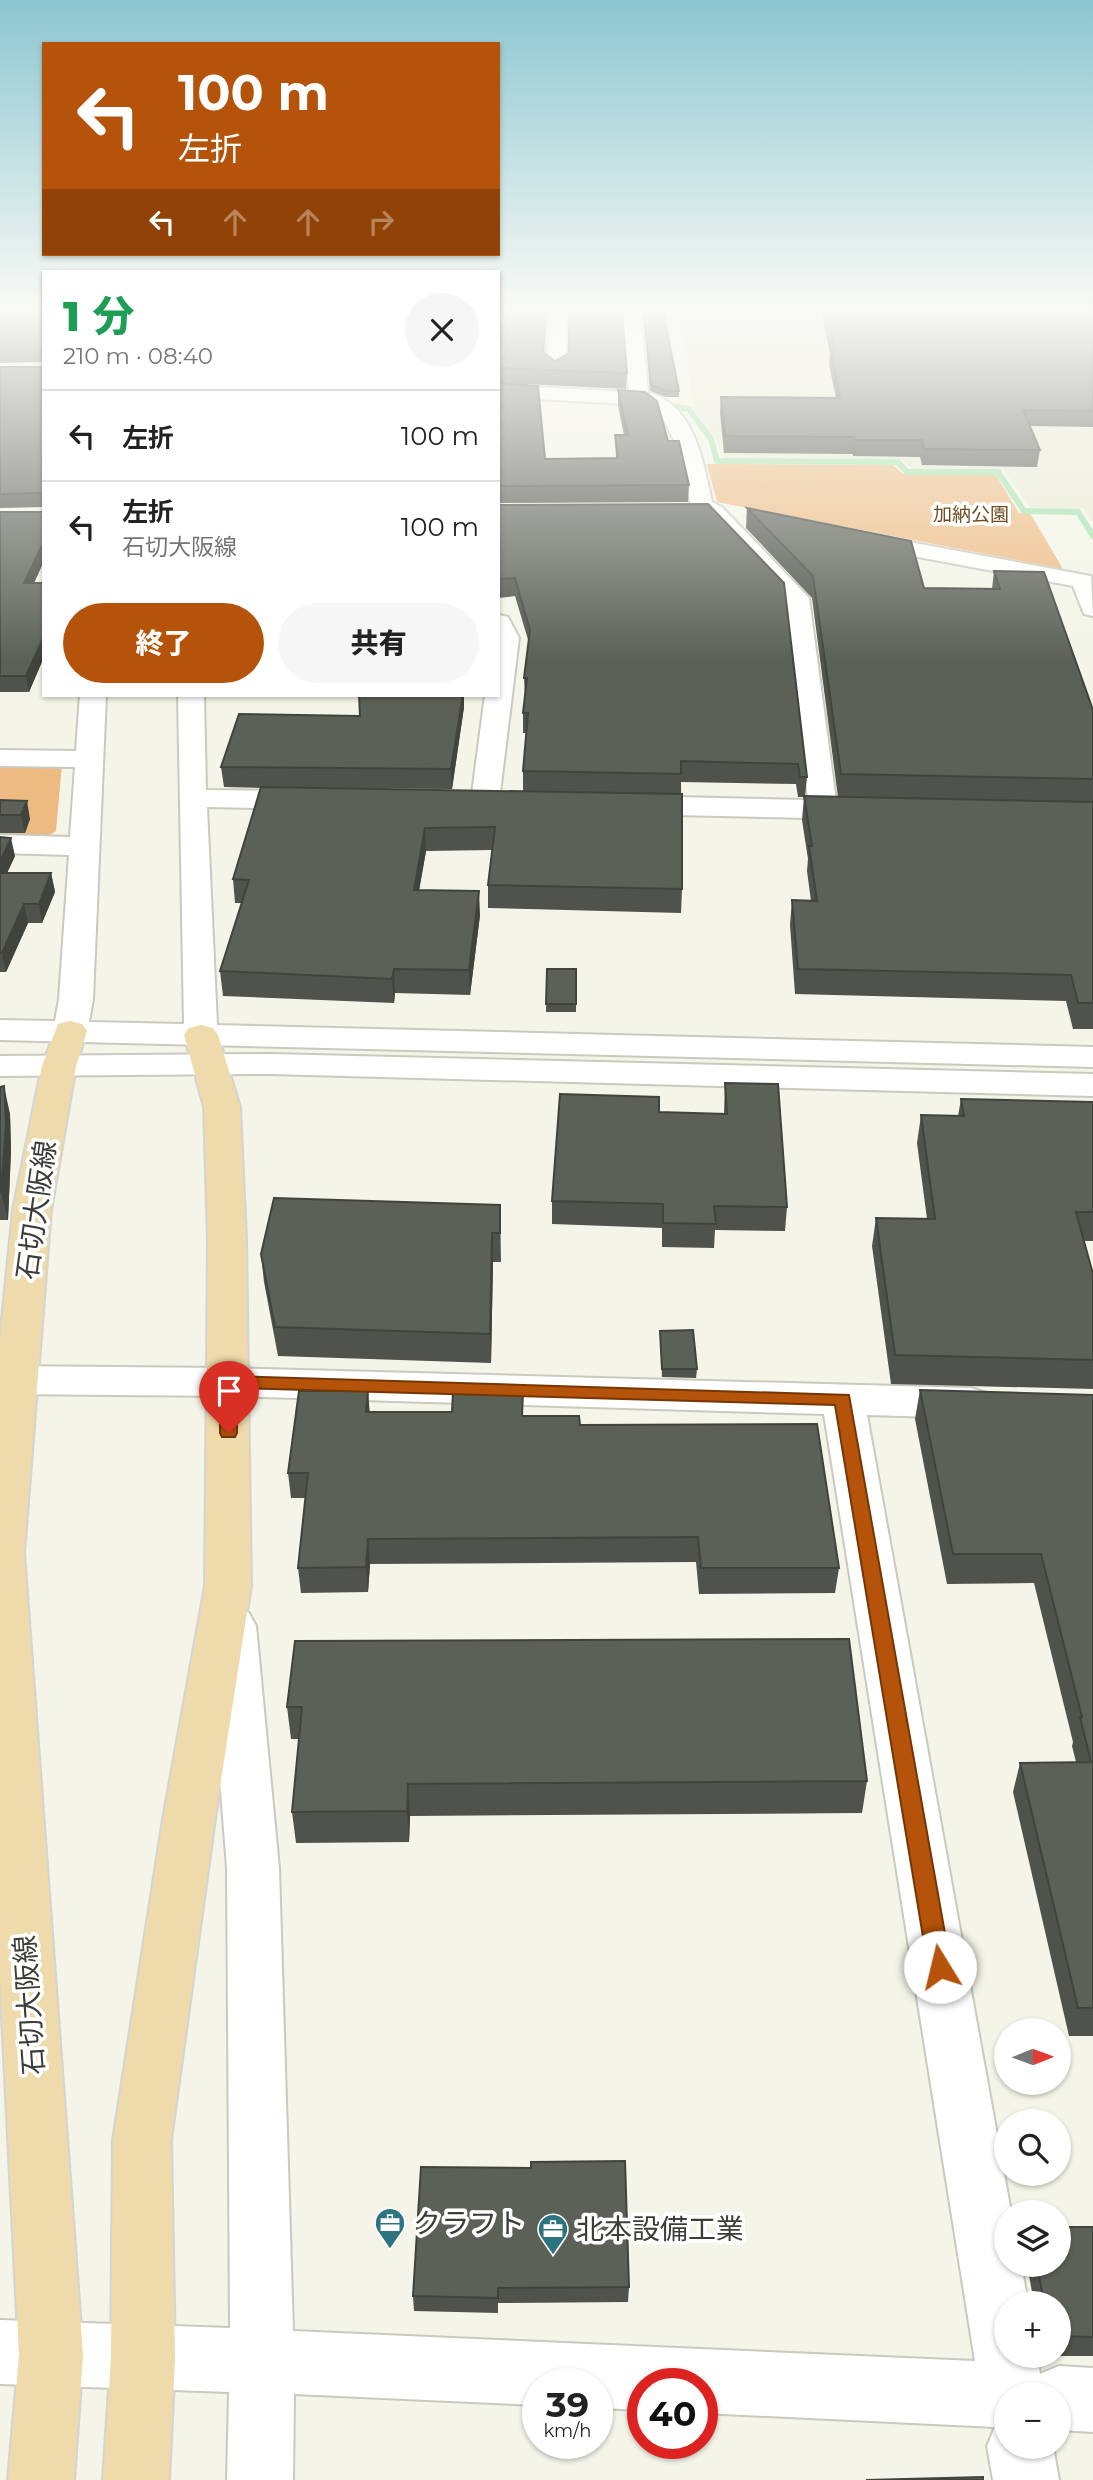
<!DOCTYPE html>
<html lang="ja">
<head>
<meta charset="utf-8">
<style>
	body { margin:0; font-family:Montserrat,"Noto Sans JP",sans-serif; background:#f6f6f6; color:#222; height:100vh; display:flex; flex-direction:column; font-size:26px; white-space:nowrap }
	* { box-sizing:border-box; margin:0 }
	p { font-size:23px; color:#767676 }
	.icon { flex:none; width:38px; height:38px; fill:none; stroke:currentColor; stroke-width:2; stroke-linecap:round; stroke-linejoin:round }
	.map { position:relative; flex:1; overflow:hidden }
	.sheet { position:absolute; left:42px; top:270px; width:458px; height:427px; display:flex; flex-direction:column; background:#fff; border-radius:0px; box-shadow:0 2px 5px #0004 }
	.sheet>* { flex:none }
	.banner { position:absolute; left:42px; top:42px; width:458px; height:214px; border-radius:0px; box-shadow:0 2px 5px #0004; background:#b45309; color:#fff; overflow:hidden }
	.needle { width:46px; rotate:89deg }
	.controls { position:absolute; left:994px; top:2018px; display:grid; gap:14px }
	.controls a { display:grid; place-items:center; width:77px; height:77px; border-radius:50%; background:#fff; box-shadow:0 2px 5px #0004; font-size:35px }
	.speed { position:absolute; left:522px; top:2368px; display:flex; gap:14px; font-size:35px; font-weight:700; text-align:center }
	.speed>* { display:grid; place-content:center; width:91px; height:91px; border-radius:50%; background:#fff; box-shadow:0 2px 5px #0004; line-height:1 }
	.speed small { font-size:18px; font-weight:400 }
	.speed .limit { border:10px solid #d22; background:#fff; color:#111 }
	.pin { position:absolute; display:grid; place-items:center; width:60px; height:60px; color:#fff; margin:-72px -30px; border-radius:50% 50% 50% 0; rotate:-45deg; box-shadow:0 0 7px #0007 }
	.pin .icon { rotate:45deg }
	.me { position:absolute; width:77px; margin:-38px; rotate:351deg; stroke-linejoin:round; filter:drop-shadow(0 0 5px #0008) }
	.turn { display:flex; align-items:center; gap:24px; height:147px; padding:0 21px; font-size:32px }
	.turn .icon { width:91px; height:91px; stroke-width:2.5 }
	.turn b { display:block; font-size:49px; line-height:60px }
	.lanes { display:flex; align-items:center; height:66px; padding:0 21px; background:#0003; justify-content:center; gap:35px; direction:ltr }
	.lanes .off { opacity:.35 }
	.round { display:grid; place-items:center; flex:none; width:74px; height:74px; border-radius:37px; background:#f6f6f6 }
	.summary { display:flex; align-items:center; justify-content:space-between; height:119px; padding:0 21px }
	h1 { font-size:42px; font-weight:800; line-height:52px; color:#1e9e55 }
	.action { display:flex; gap:14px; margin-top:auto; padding:14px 21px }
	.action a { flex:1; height:80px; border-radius:42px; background:#b45309; color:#fff; font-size:28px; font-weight:800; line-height:80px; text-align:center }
	.action a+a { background:#f6f6f6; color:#222 }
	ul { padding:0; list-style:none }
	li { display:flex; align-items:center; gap:21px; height:91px; padding:0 21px; border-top:2px solid #e0e0e0 }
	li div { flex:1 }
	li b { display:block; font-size:26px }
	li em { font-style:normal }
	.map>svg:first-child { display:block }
	.built { fill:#e9e9d5 }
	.green { fill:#edba82 }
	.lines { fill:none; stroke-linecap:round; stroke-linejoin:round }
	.stream { stroke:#a2e2ac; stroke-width:6 }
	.minor-casing { stroke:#c9cabd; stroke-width:4 }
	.major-casing { stroke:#d4d4d3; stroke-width:4 }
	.minor { fill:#fff; fill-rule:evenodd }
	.major { fill:#eedaaa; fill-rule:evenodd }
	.wall { fill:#4f534b }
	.shaded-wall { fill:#40443d }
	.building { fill:#5c6157; stroke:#40443d; stroke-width:2 }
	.route { fill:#b45309; stroke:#753606; stroke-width:2 }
	.labels { text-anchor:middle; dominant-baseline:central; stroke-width:7; stroke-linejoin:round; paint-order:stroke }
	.far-park-label { font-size:19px; fill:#714c20; stroke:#fff }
	.near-street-label { font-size:28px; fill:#3d3d38; stroke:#fff }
	.near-poi-label { font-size:28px; fill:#3d3d38; stroke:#fff; text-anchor:start }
</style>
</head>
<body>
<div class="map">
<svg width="1093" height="2480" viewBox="0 0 1093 2480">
	<rect width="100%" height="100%" fill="#f4f5e8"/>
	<polygon class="built" points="680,312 1093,312 1093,522 1084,509 1031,508 1003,470 912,470 903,460 723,458 715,437 694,409"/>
	<g class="green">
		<polygon points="707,464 893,465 903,474 996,475 1019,513 1030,513 1063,569 717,502"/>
		<polygon points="0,764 62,764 56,831 44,839 0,838"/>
	</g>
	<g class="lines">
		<polyline class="stream" points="658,405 689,409 711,439 717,461 898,462 907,472 998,472 1024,511 1078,512 1093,536"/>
		<g class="minor-casing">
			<g id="minor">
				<polygon points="549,312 567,312 566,368 556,374 546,368"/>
				<path d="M 623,312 L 679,314 L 670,319 L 641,317 L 648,393 C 694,403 704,463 712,502 L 722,507 L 809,598 L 836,801 L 866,804 L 870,810 L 866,816 L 856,819 L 630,814 L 620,811 L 616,805 L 620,799 L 630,796 L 808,800 L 785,600 L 706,517 L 691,505 L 676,444 L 664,420 L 645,405 L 499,397 L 499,385 L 629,392 Z"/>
				<polygon points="862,533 1091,576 1093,616 1084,614 1073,586 854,545 851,540 854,535"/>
				<polygon points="499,615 508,617 519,638 499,801 495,807 485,810 475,807 471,801 485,695 499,695"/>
				<polygon points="80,695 106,695 93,999 89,1022 184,1024 178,695 204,695 206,790 311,791 321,794 325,800 321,806 311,809 207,807 217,1025 1093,1047 1093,1067 0,1040 0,1020 55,1021 59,999 69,855 0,853 0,835 70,837 75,767 0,766 0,750 76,751"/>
				<polygon points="270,1054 1093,1074 1093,1096 270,1074 0,1076 0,1056"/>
				<polygon points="0,1366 228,1368 971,1388 986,1393 992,1403 986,1413 971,1418 867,1415 1011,2212 1006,2212 1006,2264 1021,2264 1028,2303 1006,2303 1006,2356 1037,2356 1040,2374 1059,2366 1093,2368 1093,2432 1059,2430 1059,2394 1006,2394 1006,2446 1053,2446 1059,2480 993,2480 987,2446 995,2427 702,2413 702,2384 642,2384 642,2410 597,2408 597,2384 537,2384 537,2405 294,2394 293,2480 227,2480 229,2392 0,2384 0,2320 230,2328 227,1868 208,1626 215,1613 232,1607 249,1613 256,1626 279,1868 293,2331 975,2361 824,1414 228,1396 0,1394"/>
			</g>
		</g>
		<g class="major-casing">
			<g id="major">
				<polygon points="70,1021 82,1024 87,1031 76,1066 51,1210 24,1553 83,2355 74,2480 8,2480 19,2355 0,1977 0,1339 13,1210 42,1066 58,1024"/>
				<polygon points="201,1025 213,1028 218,1035 240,1107 246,1240 251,1586 215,1819 171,2140 175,2358 169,2480 103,2480 111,2358 113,2140 163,1819 205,1586 208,1240 204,1107 184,1035 189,1028"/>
			</g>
		</g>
		<use href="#minor" class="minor"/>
		<use href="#major" class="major"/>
	</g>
	<g class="wall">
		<polygon points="0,312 44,312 44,362 0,363"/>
		<polygon points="499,312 546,312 544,353 555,361 627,373 626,389 504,383 545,459 616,458 615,435 624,435 618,406 618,390 668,441 689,485 688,502 499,503"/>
		<polygon points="821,312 1093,312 1093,427 1030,426 1040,450 1037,467 922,465 920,457 853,456 853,454 724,453 720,413 721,397 836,398 829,365 830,353"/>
		<polygon points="644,314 679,391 679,397 666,397 650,391"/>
		<polygon points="44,365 44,507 0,508 0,367 42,367"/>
		<polygon points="708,504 807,777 805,796 838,797 812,598 746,528 747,508 924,588 992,589 994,571 1093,710 1093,1029 1073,1029 1066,1001 795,994 790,925 792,900 811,901 807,871 808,859 802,820 804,797 798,797 796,784 681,782 682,889 681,913 488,908 488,885 492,850 426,851 419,890 480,915 470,995 395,993 394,1003 223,996 220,971 242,903 235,903 233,879 261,788 224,787 221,767 360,716 359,695 464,695 464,707 452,789 295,788 624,793 523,791 523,771 526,733 523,733 523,713 525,697 524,678 529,643 515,596 499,598 499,505"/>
		<polygon points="44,510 44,561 34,583 44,583 44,657 29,692 0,692 0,512 42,512"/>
		<polygon points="0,800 30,819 25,833 0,833"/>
		<polygon points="0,837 15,856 7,873 51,873 55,892 42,923 28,923 6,972 0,972"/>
		<polygon points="547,969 576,969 576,1012 546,1012"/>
		<polygon points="725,1083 787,1207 785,1231 715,1230 714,1248 662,1247 662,1228 552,1224 552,1201 659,1112 724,1114"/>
		<polygon points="0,1087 10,1114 11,1150 8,1220 0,1220"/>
		<polygon points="961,1099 1093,1102 1093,1241 1084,1241 1093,1274 1093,1389 891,1384 872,1246 876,1218 927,1219 917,1143 921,1115 958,1116"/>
		<polygon points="500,1205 501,1262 493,1262 491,1363 278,1356 264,1282 261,1254"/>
		<polygon points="660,1331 697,1369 696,1378 662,1377"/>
		<polygon points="920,1390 1093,1395 1093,2036 1069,2036 1013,1792 1020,1763 1076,1762 1072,1746 1073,1742 1034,1583 947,1584 915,1419"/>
		<polygon points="368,1391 369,1412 523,1416 580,1425 839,1568 835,1593 699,1594 696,1562 370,1564 368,1592 301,1593 298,1568 305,1498 291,1498 288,1473"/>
		<polygon points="295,1641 867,1781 862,1813 410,1816 409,1842 296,1843 292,1812 299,1739 291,1739 287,1707"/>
		<polygon points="531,2168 629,2287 628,2302 498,2303 498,2313 414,2311 413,2296"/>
		<polygon points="1093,2227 1093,2356 1059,2356 1059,2303 1034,2303 1027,2264 1059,2264"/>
	</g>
	<g class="shaded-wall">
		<polygon points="44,541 44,561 27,598 24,583"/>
		<polygon points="44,636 44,657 29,692 26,676"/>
		<polygon points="463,695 464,695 464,707 452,789 451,769"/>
		<polygon points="27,801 30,819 25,833 21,815"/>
		<polygon points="425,828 426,851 415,914 414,890"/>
		<polygon points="11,838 15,856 0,888 0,862"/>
		<polygon points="51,873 55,892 42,923 39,904"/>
		<polygon points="479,891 480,915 470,995 469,970"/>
		<polygon points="24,904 28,923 6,972 2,953"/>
		<polygon points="394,969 395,993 394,1003 392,979"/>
		<polygon points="4,1086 10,1114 11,1150 8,1220 1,1192"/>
		<polygon points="492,1233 493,1262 491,1363 490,1334"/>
		<polygon points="368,1391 370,1416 366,1412"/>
		<polygon points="368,1539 370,1564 368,1592 366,1567"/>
		<polygon points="408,1784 410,1816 409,1842 407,1811"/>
	</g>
	<g class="building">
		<polygon points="0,312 44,312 44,351 42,350 0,350"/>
		<polygon points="499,312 546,312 543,352 555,361 569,353 569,312 622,312 627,373 499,368"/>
		<polygon points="826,312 1093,312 1093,411 1023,410 1040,450 924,449 922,440 855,440 854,437 725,436 721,397 840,398 831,350 835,350"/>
		<polygon points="644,314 664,316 679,391 666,391 651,385"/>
		<polygon points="44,365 44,495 42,493 0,494 0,367 42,367"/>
		<polygon points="499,383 538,386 545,459 618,458 615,435 628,435 618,390 645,392 657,401 668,441 679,441 689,485 499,486"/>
		<polygon points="708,504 784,583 807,777 800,777 798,764 681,761 681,774 523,771 528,713 523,713 527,678 524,678 530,630 515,578 499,579 499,505"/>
		<polygon points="747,508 911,541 924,588 1000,589 994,571 1044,572 1093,710 1093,779 841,774 813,576"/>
		<polygon points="44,510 44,541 24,583 44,583 44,636 26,676 0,676 0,512 42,512"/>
		<polygon points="359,695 463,695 451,769 221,767 239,714 360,716"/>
		<polygon points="261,787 682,794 682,889 488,885 495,827 425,828 414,890 479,891 469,970 394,969 392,979 220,971 249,880 233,879"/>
		<polygon points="804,796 1093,802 1093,1003 1078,1003 1071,975 798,969 792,900 817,901 809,846 812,846"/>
		<polygon points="0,800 27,801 21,815 0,815"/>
		<polygon points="0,837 11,838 0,862"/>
		<polygon points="0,873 51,873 39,904 24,904 2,953 0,953"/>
		<polygon points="547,969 576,969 576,1004 546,1004"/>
		<polygon points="725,1083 778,1084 787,1207 714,1206 716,1224 663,1223 663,1204 552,1201 560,1094 659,1097 659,1112 727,1114"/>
		<polygon points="4,1086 6,1123 1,1192 0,1192 0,1087"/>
		<polygon points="961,1099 1093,1102 1093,1212 1076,1212 1093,1274 1093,1360 895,1355 876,1218 935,1219 921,1115 964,1116"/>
		<polygon points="274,1198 500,1205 500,1233 492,1233 490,1334 275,1327 261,1254"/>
		<polygon points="693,1330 697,1369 662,1369 660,1331"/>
		<polygon points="920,1390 1093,1395 1093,2008 1078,2008 1020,1763 1091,1762 1080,1717 1082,1717 1041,1554 953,1554"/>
		<polygon points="299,1391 368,1391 366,1412 452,1412 453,1391 523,1391 522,1416 579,1416 580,1425 817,1424 839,1568 701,1568 698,1537 368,1539 366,1567 298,1568 308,1473 288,1473"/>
		<polygon points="849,1639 867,1781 408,1784 407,1811 292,1812 302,1707 287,1707 295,1641"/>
		<polygon points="625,2161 629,2287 498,2288 498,2298 413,2296 421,2167 531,2168 531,2162"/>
		<polygon points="1059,2227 1093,2227 1093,2337 1059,2336 1059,2303 1044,2303 1037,2264 1059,2264"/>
		<polygon points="983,2477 983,2480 866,2480"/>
	</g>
	<linearGradient id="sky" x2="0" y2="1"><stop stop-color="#8cc6d0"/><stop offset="0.47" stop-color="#fafaf5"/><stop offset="1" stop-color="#fafaf5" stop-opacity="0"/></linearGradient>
	<rect width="1093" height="660" fill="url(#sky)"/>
	<polygon class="route" points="229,1376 849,1395 951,1967 948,1974 940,1977 932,1974 928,1967 835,1405 237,1388 237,1433 235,1437 222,1437 220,1433 220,1382"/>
	<defs>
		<g id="office-pin" transform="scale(1.575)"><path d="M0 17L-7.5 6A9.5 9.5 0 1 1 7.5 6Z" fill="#2c747f" stroke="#fff"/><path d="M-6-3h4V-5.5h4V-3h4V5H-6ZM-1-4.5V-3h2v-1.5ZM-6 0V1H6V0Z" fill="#fff"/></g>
	</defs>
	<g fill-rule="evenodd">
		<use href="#office-pin" x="390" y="2223"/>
		<use href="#office-pin" x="553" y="2229"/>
	</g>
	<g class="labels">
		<g class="far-park-label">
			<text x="971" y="514">加納公園</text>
		</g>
		<g class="near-street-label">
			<text transform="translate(36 1210) rotate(-82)">石切大阪線</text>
			<text transform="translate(29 2005) rotate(-94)">石切大阪線</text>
		</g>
		<g class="near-poi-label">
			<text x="413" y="2223">クラフト</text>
			<text x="576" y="2229">北本設備工業</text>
		</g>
	</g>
</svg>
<div class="controls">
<a><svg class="needle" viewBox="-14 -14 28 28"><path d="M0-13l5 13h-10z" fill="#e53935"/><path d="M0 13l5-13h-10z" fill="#767676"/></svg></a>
<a><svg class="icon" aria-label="search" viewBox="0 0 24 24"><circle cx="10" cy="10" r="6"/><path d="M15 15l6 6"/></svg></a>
<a><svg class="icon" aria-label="layers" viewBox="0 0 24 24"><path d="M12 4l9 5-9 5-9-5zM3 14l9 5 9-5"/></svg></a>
<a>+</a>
<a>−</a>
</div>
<div class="speed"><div>39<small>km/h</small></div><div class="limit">40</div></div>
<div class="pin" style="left:229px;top:1433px;background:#d93025"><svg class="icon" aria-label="arrive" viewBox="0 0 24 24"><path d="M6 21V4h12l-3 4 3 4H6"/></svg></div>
<svg class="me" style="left:940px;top:1967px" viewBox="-20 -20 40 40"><circle r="19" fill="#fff"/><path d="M0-13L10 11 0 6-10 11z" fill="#b45309"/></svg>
<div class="banner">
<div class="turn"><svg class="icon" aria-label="left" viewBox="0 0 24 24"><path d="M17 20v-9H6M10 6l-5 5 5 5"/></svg><div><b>100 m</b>左折</div></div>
<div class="lanes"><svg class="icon" aria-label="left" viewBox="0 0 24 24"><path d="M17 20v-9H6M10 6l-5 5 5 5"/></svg><svg class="icon off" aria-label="ahead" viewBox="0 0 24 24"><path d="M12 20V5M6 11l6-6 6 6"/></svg><svg class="icon off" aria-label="ahead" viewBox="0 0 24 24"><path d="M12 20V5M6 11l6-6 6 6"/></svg><svg class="icon off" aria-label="right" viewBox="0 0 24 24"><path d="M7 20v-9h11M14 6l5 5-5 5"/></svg></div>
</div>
<section class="sheet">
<div class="summary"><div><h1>1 分</h1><p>210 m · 08:40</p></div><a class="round"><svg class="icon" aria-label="close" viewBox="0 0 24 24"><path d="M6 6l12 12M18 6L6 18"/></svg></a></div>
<ul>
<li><svg class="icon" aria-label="left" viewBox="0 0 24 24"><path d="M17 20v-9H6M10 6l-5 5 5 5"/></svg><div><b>左折</b></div><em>100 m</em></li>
<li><svg class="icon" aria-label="left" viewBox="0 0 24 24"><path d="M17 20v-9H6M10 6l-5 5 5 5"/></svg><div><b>左折</b><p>石切大阪線</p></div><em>100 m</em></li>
</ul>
<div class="action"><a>終了</a><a>共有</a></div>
</section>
</div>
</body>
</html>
